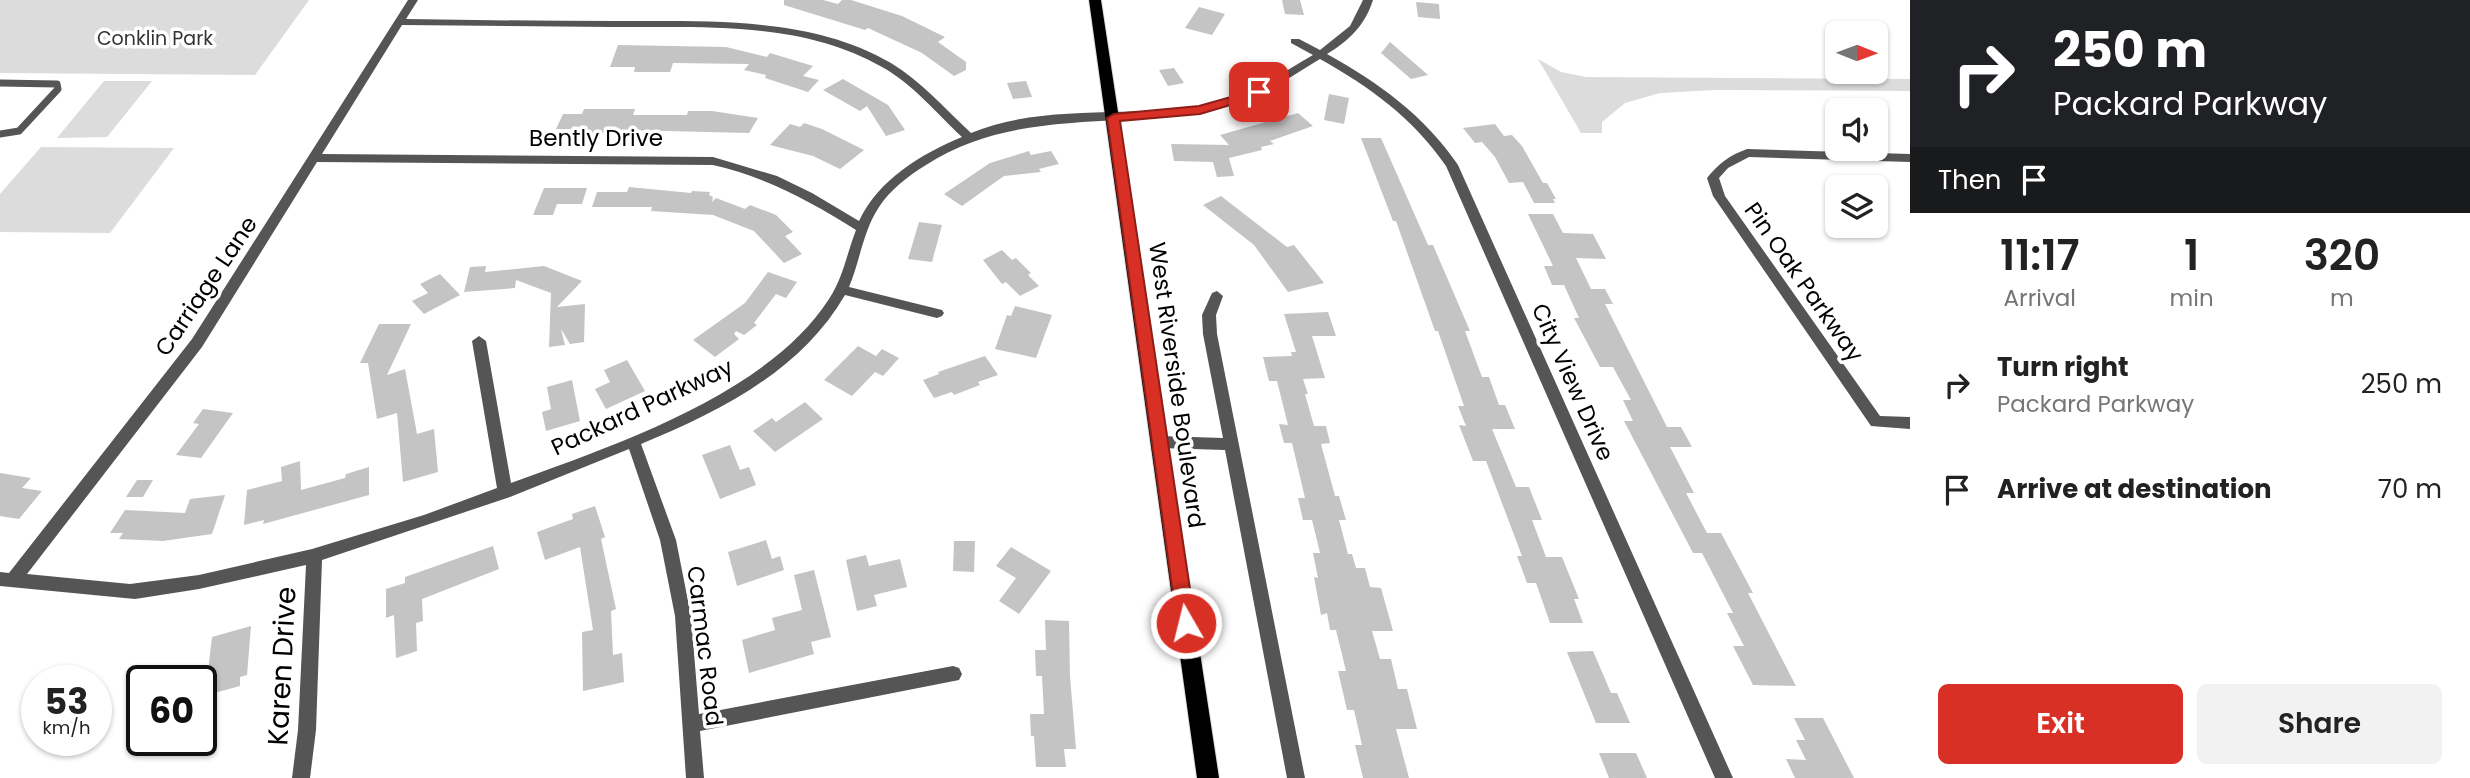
<!DOCTYPE html>
<html lang="en">
<head>
<meta charset="utf-8">
<style>
	body { margin:0; font-family:Poppins,sans-serif; background:#f2f2f2; color:#222; height:100vh; display:flex; flex-direction:column; font-size:26px; white-space:nowrap }
	* { box-sizing:border-box; margin:0 }
	p { font-size:23px; color:#767676 }
	.icon { flex:none; width:38px; height:38px; fill:none; stroke:currentColor; stroke-width:2; stroke-linecap:round; stroke-linejoin:round }
	.map { position:relative; flex:1; overflow:hidden }
	.details { display:flex; flex-direction:column; background:#fff; width:560px }
	.details>* { flex:none }
	.top-card { background:#202124; color:#fff; overflow:hidden }
	.needle { width:46px; rotate:91deg }
	.buttons { position:absolute; left:1825px; top:21px; display:grid; gap:14px }
	.buttons a { display:grid; place-items:center; width:63px; height:63px; border-radius:10px; background:#fff; box-shadow:0 2px 5px #0004; font-size:35px }
	.speed { position:absolute; left:21px; top:665px; display:flex; gap:14px; font-size:35px; font-weight:700; text-align:center }
	.speed>* { display:grid; place-content:center; width:91px; height:91px; border-radius:50%; background:#fff; box-shadow:0 2px 5px #0004; line-height:1 }
	.speed small { font-size:18px; font-weight:400 }
	.speed .limit { border:4px solid #111; border-radius:10px; background:#fff; color:#111 }
	.pin { position:absolute; display:grid; place-items:center; width:60px; height:60px; color:#fff; margin:-30px; border-radius:14px; box-shadow:0 4px 10px #0006 }
	.me { position:absolute; width:77px; margin:-38px; rotate:352deg; stroke-linejoin:round; filter:drop-shadow(0 0 5px #0008) }
	.turn { display:flex; align-items:center; gap:24px; height:147px; padding:0 28px; font-size:32px }
	.turn .icon { width:91px; height:91px; stroke-width:2.5 }
	.turn b { display:block; font-size:49px; line-height:60px }
	.then { display:flex; align-items:center; height:66px; padding:0 28px; background:#0003; gap:14px; font-size:26px }
	.eta { display:flex; justify-content:space-evenly; align-items:center; height:119px; text-align:center }
	.eta b { font-size:42px; font-weight:600; line-height:49px }
	.cta { display:flex; gap:14px; margin-top:auto; padding:14px 28px }
	.cta a { flex:1; height:80px; border-radius:10px; background:#d93025; color:#fff; font-size:28px; font-weight:600; line-height:80px; text-align:center }
	.cta a+a { background:#f2f2f2; color:#222 }
	ul { padding:0; list-style:none }
	li { display:flex; align-items:center; gap:21px; height:105px; padding:0 28px }
	li div { flex:1 }
	li b { display:block; font-size:26px }
	li em { font-style:normal }
	main { display:flex; flex:1; min-height:0 }
	.map>svg:first-child { display:block }
	.green { fill:#dcdcdc }
	.building { fill:#c4c4c4 }
	.lines { fill:none; stroke-linecap:round; stroke-linejoin:round }
	.primary-casing { stroke:#dbdbdb; stroke-width:2 }
	.lane { stroke:#555; stroke-width:7 }
	.street { fill:#555; fill-rule:evenodd }
	.primary { fill:#000; fill-rule:evenodd }
	.route { fill:#d93025; stroke:#8d1f18; stroke-width:2 }
	.labels { text-anchor:middle; dominant-baseline:central; stroke-width:7; stroke-linejoin:round; paint-order:stroke }
	.far-park-label { font-size:19px; fill:#333; stroke:#fff }
	.street-label { font-size:23px; fill:#000; stroke:#fff }
	.near-street-label { font-size:28px; fill:#000; stroke:#fff }
</style>
</head>
<body>
<main>
<div class="map">
<svg width="1910" height="778" viewBox="0 0 1910 778">
	<rect width="100%" height="100%" fill="#fff"/>
	<g class="green">
		<polygon points="0,0 309,0 255,75 0,73"/>
		<polygon points="1538,59 1561,72 1586,77 1910,79 1910,91 1714,90 1660,93 1625,103 1602,122 1602,133 1581,133"/>
		<polygon points="104,81 152,81 107,137 57,138"/>
		<polygon points="41,147 174,148 110,233 0,232 0,194"/>
	</g>
	<g class="building">
		<polygon points="784,0 823,0 838,4 842,0 851,0 902,16 945,37 938,42 966,62 966,70 954,76 922,53 868,28 865,30 784,5"/>
		<polygon points="1282,0 1300,0 1304,15 1285,14"/>
		<polygon points="1416,2 1439,4 1440,19 1418,17"/>
		<polygon points="1199,7 1225,14 1212,35 1185,28"/>
		<polygon points="1390,42 1428,75 1411,79 1381,53"/>
		<polygon points="618,45 726,47 767,57 770,53 813,66 803,76 819,80 808,92 765,78 766,75 744,70 749,64 673,63 670,72 634,72 635,67 610,67"/>
		<polygon points="1174,68 1184,83 1168,86 1159,70"/>
		<polygon points="843,79 888,105 905,130 886,136 867,106 860,111 823,90"/>
		<polygon points="1026,81 1032,97 1013,99 1007,83"/>
		<polygon points="1329,94 1349,98 1344,124 1324,120"/>
		<polygon points="584,109 635,109 633,115 687,115 688,111 712,111 758,118 749,133 625,130 624,133 583,133 584,129 556,129 563,114 582,114"/>
		<polygon points="1298,113 1313,126 1270,141 1274,144 1261,147 1262,150 1229,158 1234,176 1217,177 1213,162 1174,161 1171,144 1229,145 1220,135"/>
		<polygon points="804,123 822,129 864,150 840,169 813,156 770,145 790,124 800,127"/>
		<polygon points="1495,124 1504,136 1512,135 1522,146 1543,183 1547,183 1556,199 1553,199 1555,203 1534,203 1523,182 1509,183 1495,157 1482,142 1475,143 1463,128"/>
		<polygon points="1361,138 1381,138 1428,245 1433,245 1470,331 1465,331 1482,377 1489,377 1499,405 1505,405 1515,429 1492,429 1516,487 1529,487 1542,520 1532,520 1546,557 1562,557 1579,599 1574,599 1583,623 1550,623 1536,583 1527,583 1517,556 1522,556 1486,461 1473,461 1459,425 1466,426 1458,406 1464,406 1438,331 1435,331 1396,221 1393,221"/>
		<polygon points="1029,151 1031,155 1051,151 1059,164 1039,169 1041,172 1004,176 962,206 944,194 990,163"/>
		<polygon points="629,187 691,193 692,191 710,192 709,195 713,197 712,202 716,198 745,209 750,205 776,215 793,232 785,236 802,254 784,263 754,231 713,215 651,211 652,207 592,207 597,192 627,192"/>
		<polygon points="544,188 587,188 582,204 557,204 553,215 533,215"/>
		<polygon points="1221,196 1287,247 1294,245 1324,283 1288,292 1254,245 1203,205"/>
		<polygon points="1528,214 1553,214 1563,233 1593,234 1606,259 1576,258 1591,289 1605,289 1613,304 1605,304 1667,427 1681,427 1692,447 1670,447 1694,493 1686,493 1707,533 1721,533 1753,593 1748,593 1796,686 1753,685 1733,646 1744,646 1727,613 1733,613 1702,553 1693,553 1624,421 1633,421 1623,400 1631,400 1613,367 1600,367 1574,318 1579,318 1564,285 1552,285 1544,266 1553,266"/>
		<polygon points="919,222 942,225 932,262 908,259"/>
		<polygon points="1002,250 1012,260 1016,258 1031,273 1028,275 1039,286 1020,296 1006,282 1002,284 983,260"/>
		<polygon points="486,266 485,272 544,266 582,281 557,307 585,304 584,342 570,344 561,329 565,345 549,347 551,293 516,280 515,288 464,292 470,267"/>
		<polygon points="768,272 797,282 786,298 776,294 754,323 757,325 744,335 736,331 734,334 739,339 715,357 693,340 745,303"/>
		<polygon points="440,274 460,295 424,314 412,301 428,293 420,284"/>
		<polygon points="1015,306 1052,315 1036,358 995,349 1007,315 1011,316"/>
		<polygon points="1328,312 1336,336 1312,336 1325,378 1303,379 1308,394 1305,394 1314,426 1326,426 1330,443 1321,444 1335,496 1339,496 1346,520 1339,520 1348,554 1352,554 1356,568 1365,568 1370,587 1381,588 1393,631 1372,631 1380,659 1391,659 1398,689 1407,689 1417,729 1396,729 1409,778 1363,778 1355,745 1362,745 1354,710 1347,710 1338,671 1346,671 1336,630 1330,630 1327,613 1321,615 1314,577 1318,578 1313,553 1320,553 1312,520 1303,520 1298,498 1305,498 1292,443 1284,443 1279,424 1288,425 1277,381 1269,381 1263,357 1292,356 1291,352 1296,352 1284,314"/>
		<polygon points="379,324 411,324 387,375 405,369 417,434 434,429 438,472 403,482 397,413 377,419 368,363 360,363"/>
		<polygon points="858,346 876,356 882,349 899,358 883,376 875,372 852,396 824,380"/>
		<polygon points="985,356 998,375 978,382 980,385 954,395 952,392 934,398 923,380 939,374 938,372"/>
		<polygon points="627,360 645,391 606,409 595,389 610,382 604,370"/>
		<polygon points="572,380 580,421 546,431 542,412 551,409 547,387"/>
		<polygon points="805,402 823,419 775,452 753,431 772,418 776,422"/>
		<polygon points="203,409 233,413 201,458 176,455 199,424 193,423"/>
		<polygon points="730,445 740,470 749,467 756,485 720,499 702,455"/>
		<polygon points="300,461 301,490 345,478 346,474 369,467 369,495 263,524 264,520 244,525 247,490 282,481 281,467"/>
		<polygon points="0,473 31,478 22,488 42,491 19,519 0,516"/>
		<polygon points="137,480 153,480 143,497 126,497"/>
		<polygon points="225,495 212,534 163,541 119,539 123,533 110,533 125,510 185,513 190,499"/>
		<polygon points="595,506 605,537 601,539 616,609 611,611 613,655 622,653 624,682 583,691 582,632 593,630 580,547 545,560 537,532 573,519 572,514"/>
		<polygon points="766,540 772,559 780,556 784,570 737,586 728,552"/>
		<polygon points="954,541 975,541 974,572 953,571"/>
		<polygon points="493,546 499,569 422,599 423,621 416,623 417,651 396,658 394,615 386,618 386,589 405,583 405,577"/>
		<polygon points="1011,547 1051,571 1019,614 999,601 1016,578 996,566"/>
		<polygon points="866,555 869,566 900,559 907,587 874,595 877,606 857,611 846,560"/>
		<polygon points="814,570 831,637 811,642 814,654 749,673 742,640 775,630 772,618 802,610 794,575"/>
		<polygon points="1045,620 1069,621 1070,676 1076,749 1064,749 1066,767 1036,767 1034,736 1031,736 1030,714 1044,714 1042,676 1036,676 1035,650 1046,650"/>
		<polygon points="251,626 247,675 240,677 240,686 214,693 215,686 206,688 212,637"/>
		<polygon points="1593,651 1611,693 1617,693 1630,723 1596,723 1567,652"/>
		<polygon points="1794,718 1823,718 1854,778 1795,778 1786,759 1806,760 1796,740 1805,740"/>
		<polygon points="1599,753 1636,753 1647,778 1609,778"/>
	</g>
	<g class="lines">
		<g class="primary-casing">
			<polygon id="primary" points="1089,0 1101,0 1219,778 1197,778"/>
		</g>
		<polyline class="lane" points="0,83 57,84 58,89 19,131 0,134"/>
		<g class="street">
			<path d="M 408,0 L 418,0 L 406,19 C 475,20 545,21 614,21 C 706,22 809,15 891,63 C 921,81 945,109 971,133 C 1051,100 1144,122 1227,100 C 1258,91 1285,71 1313,55 L 1291,43 L 1291,39 L 1299,39 L 1320,50 L 1350,26 L 1363,0 L 1373,0 C 1365,25 1349,41 1327,54 C 1379,83 1424,115 1458,165 L 1733,778 L 1715,778 L 1446,166 C 1413,118 1370,87 1320,59 C 1292,76 1264,96 1231,105 C 1128,133 1021,104 926,165 C 908,176 890,190 879,207 C 863,231 860,261 849,287 L 942,310 L 944,313 L 942,316 L 937,318 L 845,295 C 801,371 719,412 641,444 L 676,540 L 691,616 L 699,714 L 953,666 L 959,668 L 962,674 L 959,680 L 700,731 L 704,778 L 686,778 L 675,616 L 660,540 L 629,449 L 510,497 L 322,560 L 316,730 L 310,778 L 292,778 L 298,730 L 306,565 L 199,589 L 135,599 L 0,586 L 0,572 L 9,573 L 192,339 ZM 402,25 C 472,26 541,26 610,27 C 701,28 800,20 882,67 C 913,84 936,113 962,137 C 921,154 879,179 859,221 L 812,193 L 777,176 L 713,157 L 322,154 ZM 317,162 L 713,165 C 766,177 810,201 856,230 C 847,253 843,278 829,299 C 767,395 614,445 511,483 L 486,341 L 479,336 L 472,341 L 497,488 L 424,515 L 312,549 L 199,575 L 130,584 L 27,574 L 202,347 Z"/>
			<path d="M 1747,149 L 1910,154 L 1910,162 L 1749,157 L 1728,168 L 1719,178 L 1725,196 L 1880,416 L 1910,417 L 1910,429 L 1871,426 L 1713,196 L 1707,178 C 1718,164 1730,155 1747,149 Z"/>
			<polygon points="1217,291 1223,296 1216,315 1217,334 1305,778 1287,778 1225,450 1160,448 1155,446 1153,442 1155,438 1160,436 1223,438 1203,334 1202,315 1212,293"/>
		</g>
		<use href="#primary" class="primary"/>
	</g>
	<polygon class="route" points="1259,89 1265,92 1264,95 1200,114 1120,121 1195,623 1193,629 1186,632 1179,629 1177,623 1107,118 1114,114 1199,106"/>
	<g class="labels">
		<g class="far-park-label">
			<text x="155" y="38">Conklin Park</text>
		</g>
		<g class="street-label">
			<text x="596" y="138">Bently Drive</text>
			<text transform="translate(1804 282) rotate(55)">Pin Oak Parkway</text>
			<text transform="translate(206 286) rotate(-56)">Carriage Lane</text>
			<text transform="translate(1573 382) rotate(66)">City View Drive</text>
			<text transform="translate(1177 385) rotate(82)">West Riverside Boulevard</text>
			<text transform="translate(642 407) rotate(-25)">Packard Parkway</text>
			<text transform="translate(705 646) rotate(83)">Carmac Road</text>
		</g>
		<g class="near-street-label">
			<text transform="translate(282 666) rotate(-87)">Karen Drive</text>
		</g>
	</g>
</svg>
<div class="buttons">
<a><svg class="needle" viewBox="-14 -14 28 28"><path d="M0-13l5 13h-10z" fill="#e53935"/><path d="M0 13l5-13h-10z" fill="#767676"/></svg></a>
<a><svg class="icon" aria-label="sound" viewBox="0 0 24 24"><path d="M4 9h4l5-4v14l-5-4H4zM17 9q2 3 0 6"/></svg></a>
<a><svg class="icon" aria-label="layers" viewBox="0 0 24 24"><path d="M12 4l9 5-9 5-9-5zM3 14l9 5 9-5"/></svg></a>
</div>
<div class="speed"><div>53<small>km/h</small></div><div class="limit">60</div></div>
<div class="pin" style="left:1259px;top:92px;background:#d93025"><svg class="icon" aria-label="arrive" viewBox="0 0 24 24"><path d="M6 21V4h12l-3 4 3 4H6"/></svg></div>
<svg class="me" style="left:1186px;top:623px" viewBox="-20 -20 40 40"><circle r="17" fill="#d93025" stroke="#fff" stroke-width="3"/><path d="M0-11L8 9 0 5-8 9z" fill="#fff"/></svg>
</div>
<section class="details">
<div class="top-card">
<div class="turn"><svg class="icon" aria-label="right" viewBox="0 0 24 24"><path d="M7 20v-9h11M14 6l5 5-5 5"/></svg><div><b>250 m</b>Packard Parkway</div></div>
<div class="then">Then<svg class="icon" aria-label="arrive" viewBox="0 0 24 24"><path d="M6 21V4h12l-3 4 3 4H6"/></svg></div>
</div>
<div class="eta">
<div><b>11:17</b><p>Arrival</p></div>
<div><b>1</b><p>min</p></div>
<div><b>320</b><p>m</p></div>
</div>
<ul>
<li><svg class="icon" aria-label="right" viewBox="0 0 24 24"><path d="M7 20v-9h11M14 6l5 5-5 5"/></svg><div><b>Turn right</b><p>Packard Parkway</p></div><em>250 m</em></li>
<li><svg class="icon" aria-label="arrive" viewBox="0 0 24 24"><path d="M6 21V4h12l-3 4 3 4H6"/></svg><div><b>Arrive at destination</b></div><em>70 m</em></li>
</ul>
<div class="cta"><a>Exit</a><a>Share</a></div>
</section>
</main>
</body>
</html>
